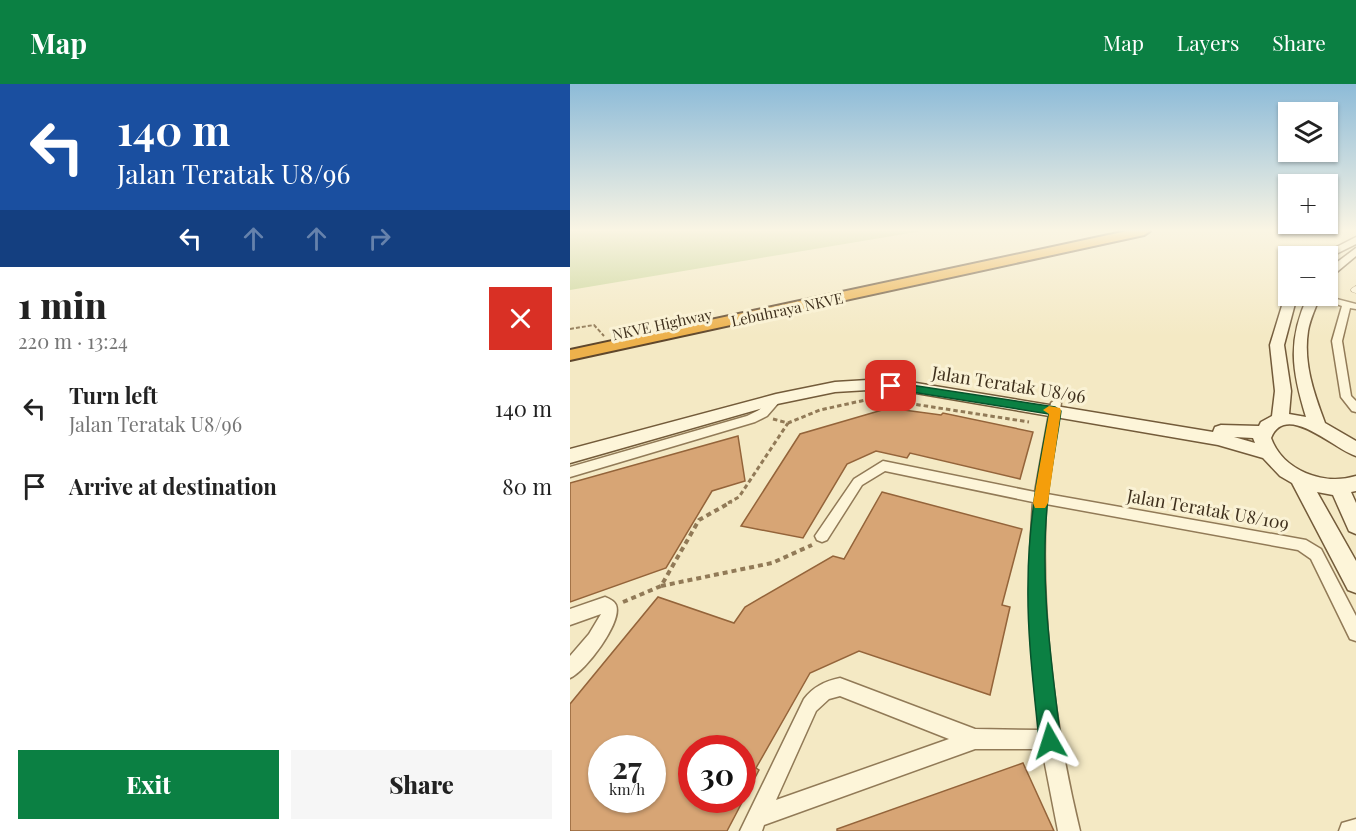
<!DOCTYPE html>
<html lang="en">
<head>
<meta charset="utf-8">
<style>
	body { margin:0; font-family:"Playfair Display",serif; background:#f6f6f6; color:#222; height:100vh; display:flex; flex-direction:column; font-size:22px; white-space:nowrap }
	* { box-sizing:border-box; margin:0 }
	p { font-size:20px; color:#767676 }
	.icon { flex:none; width:33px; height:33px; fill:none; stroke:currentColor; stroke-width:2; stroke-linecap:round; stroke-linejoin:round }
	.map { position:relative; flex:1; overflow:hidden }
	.side { display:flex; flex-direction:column; background:#fff; width:570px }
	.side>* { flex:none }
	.guide { background:#1a4fa0; color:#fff; overflow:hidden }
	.buttons { position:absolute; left:708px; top:18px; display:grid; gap:12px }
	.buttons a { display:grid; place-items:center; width:60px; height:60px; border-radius:0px; background:#fff; box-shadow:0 2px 4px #0004; font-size:30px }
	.speed { position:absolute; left:18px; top:651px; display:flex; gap:12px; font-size:30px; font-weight:700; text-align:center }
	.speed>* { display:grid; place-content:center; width:78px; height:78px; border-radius:50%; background:#fff; box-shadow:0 2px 4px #0004; line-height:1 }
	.speed small { font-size:15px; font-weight:400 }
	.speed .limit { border:9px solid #d22; background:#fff; color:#111 }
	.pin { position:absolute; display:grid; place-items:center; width:51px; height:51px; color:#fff; margin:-26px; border-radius:12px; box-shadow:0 3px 9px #0006 }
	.me { position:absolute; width:66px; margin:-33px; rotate:354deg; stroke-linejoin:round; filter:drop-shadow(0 0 4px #0008) }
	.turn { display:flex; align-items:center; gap:21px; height:126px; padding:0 18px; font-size:27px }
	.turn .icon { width:78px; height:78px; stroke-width:2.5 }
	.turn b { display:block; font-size:42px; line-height:51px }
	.lanes { display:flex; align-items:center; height:57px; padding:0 18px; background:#0003; justify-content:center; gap:30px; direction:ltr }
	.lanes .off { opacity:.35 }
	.round { display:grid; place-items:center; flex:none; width:63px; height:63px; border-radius:0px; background:#f6f6f6 }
	.overview { display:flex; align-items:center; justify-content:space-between; height:102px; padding:0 18px }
	h1 { font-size:36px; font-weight:800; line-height:45px }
	.button { display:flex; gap:12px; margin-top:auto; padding:12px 18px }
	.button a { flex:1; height:69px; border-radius:0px; background:#0b8043; color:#fff; font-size:24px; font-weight:800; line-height:69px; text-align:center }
	.button a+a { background:#f6f6f6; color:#222 }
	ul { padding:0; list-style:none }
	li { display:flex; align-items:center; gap:18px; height:78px; padding:0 18px }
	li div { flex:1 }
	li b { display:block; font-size:22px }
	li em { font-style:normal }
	header { display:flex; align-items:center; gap:36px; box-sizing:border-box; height:84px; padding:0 30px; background:#0b8043; color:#fff }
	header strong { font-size:28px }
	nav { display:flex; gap:33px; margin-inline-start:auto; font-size:21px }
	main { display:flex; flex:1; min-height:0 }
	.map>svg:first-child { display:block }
	.green { fill:#c8d496 }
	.building { fill:#d7a575; stroke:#94643a; stroke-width:1.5; fill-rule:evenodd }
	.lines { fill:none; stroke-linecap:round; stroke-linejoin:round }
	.lane-casing { stroke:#917a57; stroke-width:5 }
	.street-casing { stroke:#917a57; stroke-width:3 }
	.secondary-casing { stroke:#735b3a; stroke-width:3 }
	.highway-casing { stroke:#5f472c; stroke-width:4 }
	.path-far2 { stroke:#917a57; stroke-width:2; stroke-dasharray:4 2; stroke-linecap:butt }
	.path-far1 { stroke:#917a57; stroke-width:3; stroke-dasharray:4.5 3; stroke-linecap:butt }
	.path { stroke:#917a57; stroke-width:4; stroke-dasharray:5 4; stroke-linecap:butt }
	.lane { stroke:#fdf5d9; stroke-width:4 }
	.street { fill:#fdf5d9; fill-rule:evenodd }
	.secondary { fill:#fdf5d9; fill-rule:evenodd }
	.highway { fill:#edb14b; fill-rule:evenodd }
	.route { fill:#0b8043; stroke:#07532c; stroke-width:1.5 }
	.slow { fill:#f59e0b }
	.labels { text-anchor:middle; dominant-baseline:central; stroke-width:6; stroke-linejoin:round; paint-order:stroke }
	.far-street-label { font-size:15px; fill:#3f301d; stroke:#faf2d5 }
	.street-label { font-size:18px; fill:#3f301d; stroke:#faf2d5 }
</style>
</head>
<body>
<header>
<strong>Map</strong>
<nav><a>Map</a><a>Layers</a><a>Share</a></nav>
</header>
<main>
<section class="side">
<div class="guide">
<div class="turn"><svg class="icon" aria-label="left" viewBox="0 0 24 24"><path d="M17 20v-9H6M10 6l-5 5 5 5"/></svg><div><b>140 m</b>Jalan Teratak U8/96</div></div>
<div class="lanes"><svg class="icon" aria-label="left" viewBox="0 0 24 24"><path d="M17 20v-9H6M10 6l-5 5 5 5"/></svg><svg class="icon off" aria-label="ahead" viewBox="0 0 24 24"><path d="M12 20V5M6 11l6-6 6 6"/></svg><svg class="icon off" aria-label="ahead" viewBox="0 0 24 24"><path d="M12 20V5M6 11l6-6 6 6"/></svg><svg class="icon off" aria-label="right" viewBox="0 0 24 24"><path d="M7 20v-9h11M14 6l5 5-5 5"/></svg></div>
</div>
<div class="overview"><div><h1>1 min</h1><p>220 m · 13:24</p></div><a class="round" style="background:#d93025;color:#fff"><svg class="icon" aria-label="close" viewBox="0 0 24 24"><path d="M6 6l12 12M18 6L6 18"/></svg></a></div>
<ul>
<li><svg class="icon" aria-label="left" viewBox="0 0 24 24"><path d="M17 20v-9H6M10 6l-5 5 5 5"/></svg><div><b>Turn left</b><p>Jalan Teratak U8/96</p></div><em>140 m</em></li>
<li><svg class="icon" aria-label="arrive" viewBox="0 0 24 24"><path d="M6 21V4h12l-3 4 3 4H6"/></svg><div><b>Arrive at destination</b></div><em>80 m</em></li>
</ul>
<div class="button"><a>Exit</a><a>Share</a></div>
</section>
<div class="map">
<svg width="786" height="747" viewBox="0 0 786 747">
	<rect width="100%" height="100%" fill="#f4e9c4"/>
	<polygon class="green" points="0,147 352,147 0,206"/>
	<g class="building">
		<polygon points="319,324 371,331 373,329 463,348 450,395 340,369 337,374 306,367 277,380 233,454 171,442 230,350"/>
		<polygon points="168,352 175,397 142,407 96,484 0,518 0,399"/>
		<path d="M 312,408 L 452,445 L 432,521 L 440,523 L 420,611 L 289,567 L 240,589 L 186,684 L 189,686 L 157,747 L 0,747 L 0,620 L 88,513 L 164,539 L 175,523 L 263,472 L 274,475 ZM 32,664 L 82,664 L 82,716 L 32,716 ZM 122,664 L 172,664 L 172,716 L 122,716 Z"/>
		<polygon points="453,679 484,747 267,747 267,745"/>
	</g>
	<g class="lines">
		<g class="lane-casing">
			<polyline id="lane" points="786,204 783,206 786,207"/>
		</g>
		<g class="street-casing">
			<g id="street">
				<polygon points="744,212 755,212 786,220 786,225 780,224 772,257 781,312 786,317 786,328 782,327 771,313 762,257 772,222"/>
				<polygon points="206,312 211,315 210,317 197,332 185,338 0,393 0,383 177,332 189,326 202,313"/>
				<path d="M 486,315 L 491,319 L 477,410 L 736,456 L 751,465 L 786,532 L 786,557 L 780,555 L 741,475 L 728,466 L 476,420 C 470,532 484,639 510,747 L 488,747 L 472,665 L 405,665 L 194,741 L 192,747 L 170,747 L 234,615 C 243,603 255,597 270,594 L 405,645 L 470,646 C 459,570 457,494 463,418 L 315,387 L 292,401 L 257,456 L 252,458 L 247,456 L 245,452 L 284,395 L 313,377 L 465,408 L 481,319 ZM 270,612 L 379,655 L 206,716 L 246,627 L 259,615 Z"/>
				<path d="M 35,513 C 40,515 44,517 46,521 C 53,538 15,588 0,594 L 0,572 L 19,550 L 31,530 L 0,541 L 0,525 Z"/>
				<polygon points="786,735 786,747 769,747 772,739"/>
			</g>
		</g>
		<g class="secondary-casing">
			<g id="secondary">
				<polygon points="786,153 786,160 758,174 749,172"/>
				<polygon points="786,164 786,172 762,192 758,193 758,185"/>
				<path d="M 718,209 L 718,212 L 727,212 L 714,261 L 721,307 L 719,330 L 736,333 C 722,287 717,257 738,212 L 750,212 C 746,223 740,235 738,247 C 733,279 744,310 755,339 L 786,357 L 786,372 C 765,366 716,317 701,354 C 713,387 754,402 786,392 L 786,407 L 781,408 L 786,419 L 786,450 L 779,447 L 763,411 L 747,408 L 786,477 L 786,509 L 778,506 L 722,399 L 710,392 L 693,374 L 648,361 L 346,309 L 298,306 L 265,308 L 207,320 L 0,379 L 0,365 L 206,310 L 265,298 L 298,296 L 346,299 L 643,348 L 645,343 L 651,341 L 689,342 L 691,338 L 702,332 L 705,307 L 700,261 L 715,212 ZM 664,353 L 683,354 L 685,359 Z"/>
			</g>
		</g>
		<g class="highway-casing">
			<polygon id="highway" points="557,147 580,147 574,151 0,276 0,266"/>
		</g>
		<polyline class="path-far2" points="0,245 24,241 34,252"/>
		<g class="path-far1">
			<polyline points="324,317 459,338"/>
			<polyline points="203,335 218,339 250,326 300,315"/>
			<polyline points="158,419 169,413 218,339"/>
		</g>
		<g class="path">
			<polyline points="91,502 202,479 242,461"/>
			<polyline points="53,518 91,502 129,436 161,418"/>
		</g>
		<use href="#lane" class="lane"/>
		<use href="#street" class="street"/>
		<use href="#secondary" class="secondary"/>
		<use href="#highway" class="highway"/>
	</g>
	<linearGradient id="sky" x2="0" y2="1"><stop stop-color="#8dbbd8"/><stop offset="0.58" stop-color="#faf5e4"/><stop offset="1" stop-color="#faf5e4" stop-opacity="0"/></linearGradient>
	<rect width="786" height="252" fill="url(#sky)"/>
	<path class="route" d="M 321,298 L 485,323 L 491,327 C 487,356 481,385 478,414 C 469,495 481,576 491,657 L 488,664 L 480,667 L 472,664 L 469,657 C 464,605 457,552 458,500 C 458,442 468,387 479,330 L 317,304 L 315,302 Z"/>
	<polygon class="slow" points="479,322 490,324 491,327 478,419 475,424 465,424 463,419 479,330 473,326"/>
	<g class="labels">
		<g class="far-street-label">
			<text transform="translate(217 225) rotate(-12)">Lebuhraya NKVE</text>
			<text transform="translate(92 240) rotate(-12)">NKVE Highway</text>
		</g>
		<g class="street-label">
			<text transform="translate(439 300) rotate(9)">Jalan Teratak U8/96</text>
			<text transform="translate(638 425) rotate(10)">Jalan Teratak U8/109</text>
		</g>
	</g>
</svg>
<div class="buttons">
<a><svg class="icon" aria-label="layers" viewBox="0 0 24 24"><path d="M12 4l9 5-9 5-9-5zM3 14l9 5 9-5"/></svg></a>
<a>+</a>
<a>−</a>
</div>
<div class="speed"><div>27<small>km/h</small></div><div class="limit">30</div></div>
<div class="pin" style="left:321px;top:302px;background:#d93025"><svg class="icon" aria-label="arrive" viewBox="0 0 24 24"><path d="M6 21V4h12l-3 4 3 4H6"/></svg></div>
<svg class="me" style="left:480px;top:657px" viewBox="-20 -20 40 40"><path d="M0-17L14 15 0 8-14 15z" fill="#0b8043" stroke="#fff" stroke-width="4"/></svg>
</div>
</main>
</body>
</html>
